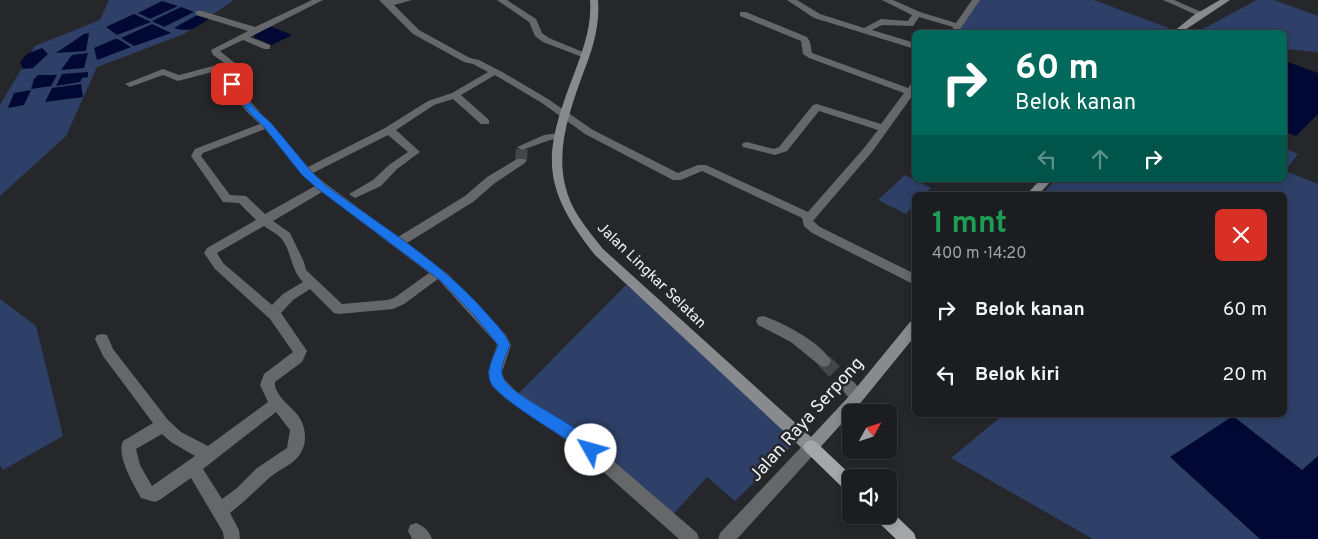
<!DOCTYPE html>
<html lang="id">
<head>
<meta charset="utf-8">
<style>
	body { margin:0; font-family:Overpass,sans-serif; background:#252629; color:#f1f3f6; height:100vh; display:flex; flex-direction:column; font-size:19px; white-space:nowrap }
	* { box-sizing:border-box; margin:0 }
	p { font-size:16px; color:#a0a2a5 }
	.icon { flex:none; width:28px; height:28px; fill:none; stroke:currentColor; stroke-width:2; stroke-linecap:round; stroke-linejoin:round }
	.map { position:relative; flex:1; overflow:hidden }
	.side { position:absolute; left:912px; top:192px; width:375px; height:225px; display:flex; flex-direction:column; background:#1c1d20; border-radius:8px; box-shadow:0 2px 8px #0003,0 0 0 1px #3a3b3e }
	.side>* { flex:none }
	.guide { position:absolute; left:912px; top:30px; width:375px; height:152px; border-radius:8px; box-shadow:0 2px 8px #0003,0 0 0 1px #3a3b3e; background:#00695c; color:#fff; overflow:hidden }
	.needle { width:32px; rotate:50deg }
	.buttons { position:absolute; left:842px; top:404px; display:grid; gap:10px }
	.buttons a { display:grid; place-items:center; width:55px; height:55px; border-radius:8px; background:#1c1d20; box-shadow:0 2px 8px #0003,0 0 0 1px #3a3b3e; font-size:25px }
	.pin { position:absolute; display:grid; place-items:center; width:42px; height:42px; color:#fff; margin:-21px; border-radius:10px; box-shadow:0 2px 8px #0006 }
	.me { position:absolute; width:55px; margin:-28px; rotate:308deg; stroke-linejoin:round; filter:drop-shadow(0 0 4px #0008) }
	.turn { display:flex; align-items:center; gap:18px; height:105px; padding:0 20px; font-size:22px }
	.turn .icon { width:65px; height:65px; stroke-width:2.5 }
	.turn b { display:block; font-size:35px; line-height:42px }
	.lanes { display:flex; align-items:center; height:48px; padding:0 20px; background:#0003; justify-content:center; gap:25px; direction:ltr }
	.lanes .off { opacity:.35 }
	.round { display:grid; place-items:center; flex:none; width:52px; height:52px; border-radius:8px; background:#252629 }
	.summary { display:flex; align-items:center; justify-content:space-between; height:85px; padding:0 20px }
	h1 { font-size:30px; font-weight:700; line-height:38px; color:#1e9e55 }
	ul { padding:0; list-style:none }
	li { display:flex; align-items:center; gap:15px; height:65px; padding:0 20px }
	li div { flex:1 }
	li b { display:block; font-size:19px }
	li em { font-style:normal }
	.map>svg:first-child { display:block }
	.green { fill:#2e4068 }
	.water { fill:#010833 }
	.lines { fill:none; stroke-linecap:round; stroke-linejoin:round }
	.street-tunnel-far1 { stroke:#434549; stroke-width:12; stroke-dasharray:12 5.5; stroke-linecap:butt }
	.street-tunnel { stroke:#434549; stroke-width:15; stroke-dasharray:15 8; stroke-linecap:butt }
	.street { fill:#666769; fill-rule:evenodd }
	.secondary { fill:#898a8e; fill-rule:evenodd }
	.primary { fill:#a4a6aa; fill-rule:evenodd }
	.route { fill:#1a73e8; stroke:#114b97 }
	.labels { text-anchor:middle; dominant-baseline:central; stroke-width:5; stroke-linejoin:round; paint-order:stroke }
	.street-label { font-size:15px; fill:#eef0f3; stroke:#25272b }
	.near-street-label { font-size:18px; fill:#eef0f3; stroke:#25272b }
</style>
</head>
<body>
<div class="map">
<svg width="1318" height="539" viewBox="0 0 1318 539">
	<rect width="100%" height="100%" fill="#25272b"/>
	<g class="green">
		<polygon points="109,0 234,0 184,34 97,67 66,136 0,196 0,105 35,46 100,20"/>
		<polygon points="976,0 1094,0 1179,32 958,32"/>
		<polygon points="1257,0 1274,0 1318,16 1318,52 1285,49 1285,32 1197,32"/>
		<polygon points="1285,148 1298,154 1285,171 1318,184 1318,539 1093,539 951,458 1003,415 1285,415 1285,195 1042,195 1055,180 1285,180"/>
		<polygon points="905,175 931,188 924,195 915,195 915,204 906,214 878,200"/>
		<polygon points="626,285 802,436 735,501 707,477 669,519 514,398"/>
		<polygon points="0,299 36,326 63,436 3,470 0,465"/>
	</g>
	<g class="water">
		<polygon points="162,1 178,6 150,19 138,13"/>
		<polygon points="181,7 194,12 164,27 152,21"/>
		<polygon points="134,14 151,22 117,35 106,27"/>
		<path d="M 197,15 L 209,19 C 194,28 192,33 174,28 Z"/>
		<polygon points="152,24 171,33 134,46 121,38"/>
		<polygon points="268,27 272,27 292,35 272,45 255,38 254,34"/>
		<polygon points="89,33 86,51 56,53 84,34"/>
		<polygon points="115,39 118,39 131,47 97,60 94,48"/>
		<polygon points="42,48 48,54 33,68 23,69 20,62 27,54"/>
		<polygon points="88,53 84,68 61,70 72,55"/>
		<polygon points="1285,61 1318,73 1318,114 1296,136 1285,132"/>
		<polygon points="88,72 88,77 82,78 80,82 56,86 62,74"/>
		<polygon points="38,75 57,75 51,86 31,89 34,79"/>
		<polygon points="81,84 83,97 45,102 52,88"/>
		<polygon points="31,90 24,105 8,108 14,93"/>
		<polygon points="1233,416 1302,470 1318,456 1318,539 1260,539 1170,457"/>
	</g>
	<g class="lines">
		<polyline class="street-tunnel-far1" points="521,161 522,147"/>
		<polyline class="street-tunnel" points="824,361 847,384"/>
		<g class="street">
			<path d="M 312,0 L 323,0 L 250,37 L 270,45 L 270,49 L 264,49 L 243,40 L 220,51 L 236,64 L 228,74 C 253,106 281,135 308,167 L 385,128 L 428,101 L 452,93 L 488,72 L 473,64 L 464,62 L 413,34 L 379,0 L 412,0 L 394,5 L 419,30 L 470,58 L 479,60 L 504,73 L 548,99 L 593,130 L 678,173 L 698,165 L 706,165 L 808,212 L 864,148 L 878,130 L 819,111 L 787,151 L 775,155 L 743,147 L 742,145 L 743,143 L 747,142 L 774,149 L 779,147 L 813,105 L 817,104 L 881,124 L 904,93 L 809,58 L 803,54 L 801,41 L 740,16 L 740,12 L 746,12 L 807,37 L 810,42 L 812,53 L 815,54 L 908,88 L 912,83 L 915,82 L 915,92 L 872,152 L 813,221 L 820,227 L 915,274 L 915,285 L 812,233 L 804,226 L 802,218 L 702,171 L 681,180 L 673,180 L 585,134 L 542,103 L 495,75 L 461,95 L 489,120 L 489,124 L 481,124 L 453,99 L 434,105 L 396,130 L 420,152 L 397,169 L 381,186 L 355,198 L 349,194 L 373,180 L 389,165 L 408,152 L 388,135 L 313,173 L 326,184 L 398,237 L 465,196 L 487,177 L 517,159 L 525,159 L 526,161 L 525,163 L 495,183 L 473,202 L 407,243 L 449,275 L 506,335 L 511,345 L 502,372 L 504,379 L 516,391 L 582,434 L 697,533 L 699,539 L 679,539 L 572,444 L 506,399 L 492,386 L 488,372 L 497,345 L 496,343 L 438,279 L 404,304 L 393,309 L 339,314 L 334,313 L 310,289 L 293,300 L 281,313 L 307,351 L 302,362 L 275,382 C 274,394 288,404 296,413 C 307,425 309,447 296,459 C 288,467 276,471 268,479 C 255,491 244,502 230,513 L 239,530 L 240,539 L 224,539 L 223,532 L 191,478 L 161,499 L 155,502 L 141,498 C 134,485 116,456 123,441 L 153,423 L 103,356 L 95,339 L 97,335 L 102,334 L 107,335 L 113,349 L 168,420 L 181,432 L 208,446 L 268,402 L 260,385 L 264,374 L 293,352 L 270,319 L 215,269 L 204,253 L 207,248 L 256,220 L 239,203 L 223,202 L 191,156 L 195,149 L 260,124 L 247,112 L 219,75 L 212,72 L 178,81 L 163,75 L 130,87 L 125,84 L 163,69 L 179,75 L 213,66 L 222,69 L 226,64 L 213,55 L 211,50 L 248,31 L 196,15 L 196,11 L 202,11 L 255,27 ZM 265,129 L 302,174 L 315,186 L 265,214 L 246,196 L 230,195 L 201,156 L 203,153 ZM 322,192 L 429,273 L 394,298 L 387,300 L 342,304 L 306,270 L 304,262 L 290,233 L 273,221 ZM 264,226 C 269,230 276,233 281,238 C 292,251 290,269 303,282 L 283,294 L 272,305 L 223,263 L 217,253 ZM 276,412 L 290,430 L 287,448 L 257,468 L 237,488 L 222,499 L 203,469 ZM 162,434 L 171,442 L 195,456 L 152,486 L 140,465 L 136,449 Z"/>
			<polygon points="497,0 507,0 536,19 542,33 549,38 590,55 585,58 582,57 543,42 535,36 529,22"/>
			<polygon points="787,0 797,0 820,14 864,28 881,19 908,21 912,15 882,0 893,0 920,12 956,23 972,0 980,0 958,32 952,32 953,27 919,17 913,26 882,25 872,30 915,43 915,49 814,18"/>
			<polygon points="1163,0 1174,0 1206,14 1199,16"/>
			<polygon points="558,133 562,134 563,136 562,138 550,140 522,150 517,147 544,135"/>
			<path d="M 763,316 C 782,322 822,343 831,361 L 829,365 L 824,367 L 819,365 L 791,342 L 758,325 L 756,321 L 758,317 Z"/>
			<path d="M 847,378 C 855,381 861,390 864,397 L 862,401 C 851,405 844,393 840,384 L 842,380 Z"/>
			<polygon points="811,440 816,442 819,447 816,452 737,539 718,539 720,533 806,442"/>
			<path d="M 416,523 C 424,526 429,531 432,539 L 412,539 L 408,531 L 410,525 Z"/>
		</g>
		<g class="secondary">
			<path d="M 590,0 L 598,0 C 600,25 593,48 584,71 C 568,115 551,160 572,205 C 580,221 592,235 603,249 L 811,437 L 852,393 L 910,322 L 915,321 L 915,336 L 862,401 L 816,452 L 811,454 L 806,452 L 595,255 C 540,185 543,155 574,74 C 583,50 592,26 590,0 Z"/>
			<polygon points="1220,0 1230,0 1182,32 1173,32 1194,15"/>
			<polygon points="1040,180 1052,180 1038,195 1026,195"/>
		</g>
		<g class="primary">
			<polygon points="811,440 816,442 854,478 851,478 851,492 845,490 806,452 803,447 806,442"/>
			<polygon points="889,509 914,533 916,539 896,539 877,521 875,515 889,515"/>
		</g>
	</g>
	<path class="route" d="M 232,81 L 235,82 L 254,108 L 271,123 L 310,170 L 325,185 C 380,225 442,262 487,314 C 496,324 505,333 510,345 C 507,353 500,366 502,374 C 505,397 587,425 598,450 L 596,455 L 591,457 C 583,454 577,446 569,441 C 554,431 495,396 490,381 C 486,369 494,356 498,345 L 473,314 L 441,281 L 318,189 L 302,175 L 264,127 L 248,111 L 227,84 Z"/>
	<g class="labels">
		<g class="street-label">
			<text transform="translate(651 276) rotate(44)">Jalan Lingkar Selatan</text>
		</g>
		<g class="near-street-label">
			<text transform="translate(807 420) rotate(-48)">Jalan Raya Serpong</text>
		</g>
	</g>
</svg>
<div class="buttons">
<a><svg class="needle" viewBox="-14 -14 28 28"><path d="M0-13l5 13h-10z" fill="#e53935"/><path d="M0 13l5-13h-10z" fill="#a0a2a5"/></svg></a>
<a><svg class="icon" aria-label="sound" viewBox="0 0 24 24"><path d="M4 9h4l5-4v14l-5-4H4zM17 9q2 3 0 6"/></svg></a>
</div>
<div class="pin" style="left:232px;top:84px;background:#d93025"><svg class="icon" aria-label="arrive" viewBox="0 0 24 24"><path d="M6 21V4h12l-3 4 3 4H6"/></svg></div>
<svg class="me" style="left:591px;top:450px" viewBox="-20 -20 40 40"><circle r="19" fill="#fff"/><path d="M0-13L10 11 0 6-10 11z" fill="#1a73e8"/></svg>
<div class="guide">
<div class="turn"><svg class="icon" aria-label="right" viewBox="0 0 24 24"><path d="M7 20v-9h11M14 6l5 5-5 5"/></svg><div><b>60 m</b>Belok kanan</div></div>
<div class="lanes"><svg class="icon off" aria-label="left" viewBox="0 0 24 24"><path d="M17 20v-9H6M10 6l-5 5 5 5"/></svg><svg class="icon off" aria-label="ahead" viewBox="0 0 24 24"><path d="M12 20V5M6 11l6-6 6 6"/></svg><svg class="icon" aria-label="right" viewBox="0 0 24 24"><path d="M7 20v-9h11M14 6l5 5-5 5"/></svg></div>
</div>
<section class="side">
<div class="summary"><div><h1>1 mnt</h1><p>400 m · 14:20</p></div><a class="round" style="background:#d93025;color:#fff"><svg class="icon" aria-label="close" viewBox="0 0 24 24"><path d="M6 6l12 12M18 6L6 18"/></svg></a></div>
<ul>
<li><svg class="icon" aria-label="right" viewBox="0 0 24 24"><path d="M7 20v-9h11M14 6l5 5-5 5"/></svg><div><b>Belok kanan</b></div><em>60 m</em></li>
<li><svg class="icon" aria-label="left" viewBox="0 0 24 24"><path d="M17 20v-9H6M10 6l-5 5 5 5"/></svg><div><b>Belok kiri</b></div><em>20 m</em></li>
</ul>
</section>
</div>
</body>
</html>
